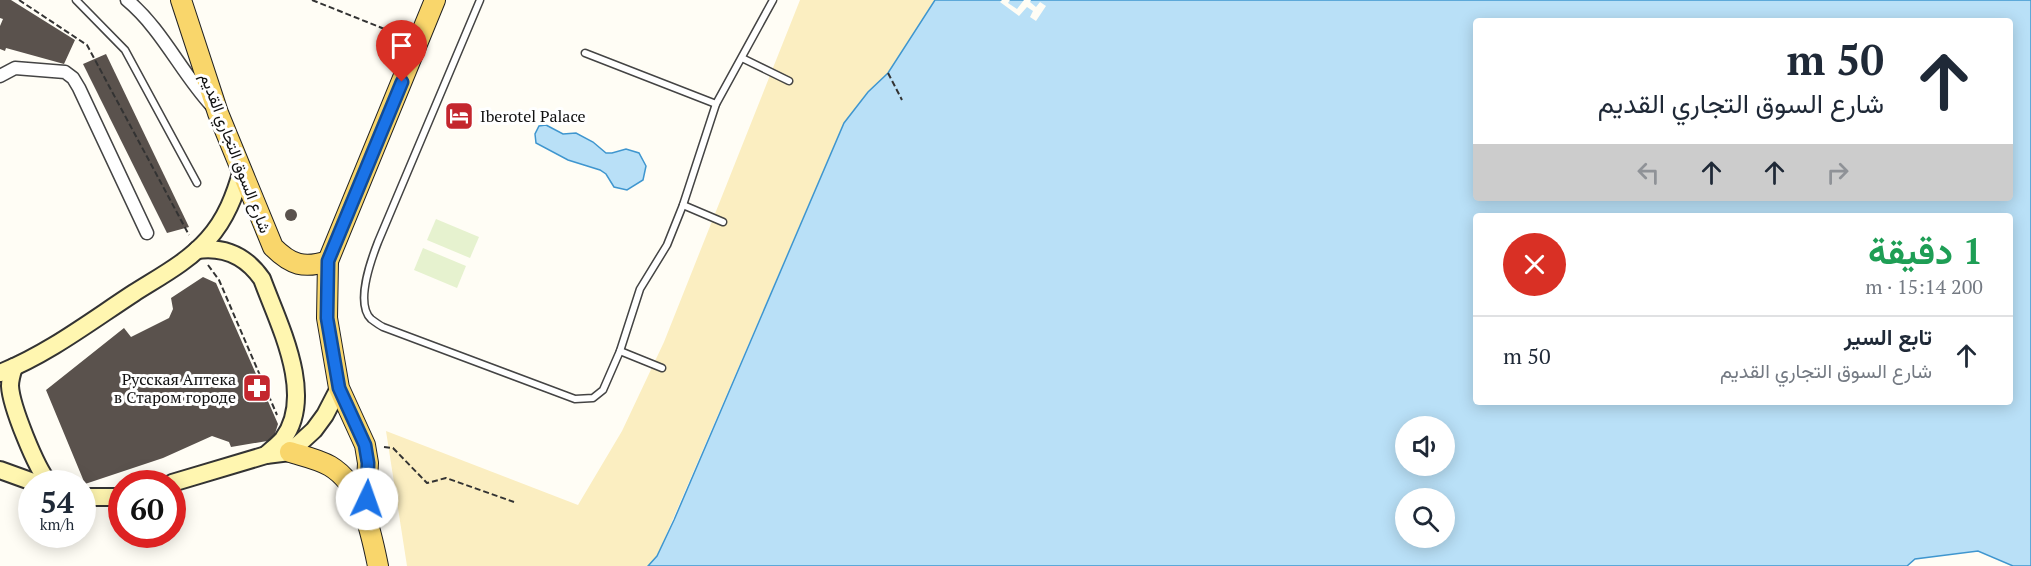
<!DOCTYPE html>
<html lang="ar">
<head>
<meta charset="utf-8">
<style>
	body { margin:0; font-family:"PT Serif",Vazirmatn,serif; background:#f2f2f3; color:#1f2937; direction:rtl; height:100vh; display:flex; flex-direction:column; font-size:22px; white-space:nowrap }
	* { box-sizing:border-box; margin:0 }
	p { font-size:20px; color:#747a83 }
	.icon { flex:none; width:33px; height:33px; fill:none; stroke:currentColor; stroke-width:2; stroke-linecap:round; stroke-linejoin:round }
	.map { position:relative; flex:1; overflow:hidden; direction:ltr }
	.sheet { position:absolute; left:1473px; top:213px; width:540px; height:192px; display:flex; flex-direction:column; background:#fff; border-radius:6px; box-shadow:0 3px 15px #0003; direction:rtl }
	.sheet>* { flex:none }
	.banner { position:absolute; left:1473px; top:18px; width:540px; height:183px; border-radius:6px; box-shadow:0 3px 15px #0003; direction:rtl; background:#fff; color:#1f2937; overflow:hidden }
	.buttons { position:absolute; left:1395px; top:416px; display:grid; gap:12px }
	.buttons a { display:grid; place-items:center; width:60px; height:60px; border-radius:50%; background:#fff; box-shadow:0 3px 15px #0003; font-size:30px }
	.speed { position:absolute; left:18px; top:470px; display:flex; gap:12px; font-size:30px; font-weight:700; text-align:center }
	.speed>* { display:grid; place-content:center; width:78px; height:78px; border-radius:50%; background:#fff; box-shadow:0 3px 15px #0003; line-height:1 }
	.speed small { font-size:15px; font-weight:400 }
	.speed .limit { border:9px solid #d22; background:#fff; color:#111 }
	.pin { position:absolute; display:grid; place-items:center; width:51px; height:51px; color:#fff; margin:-62px -26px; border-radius:50% 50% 50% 0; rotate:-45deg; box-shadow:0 0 6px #0007 }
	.pin .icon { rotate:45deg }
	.me { position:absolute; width:66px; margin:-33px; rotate:3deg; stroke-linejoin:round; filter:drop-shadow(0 0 4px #0008) }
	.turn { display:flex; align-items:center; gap:21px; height:126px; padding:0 30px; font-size:27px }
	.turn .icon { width:78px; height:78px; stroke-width:2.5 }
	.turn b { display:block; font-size:42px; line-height:51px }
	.lanes { display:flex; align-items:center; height:57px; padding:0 30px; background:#0003; justify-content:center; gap:30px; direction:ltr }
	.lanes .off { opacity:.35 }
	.round { display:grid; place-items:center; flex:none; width:63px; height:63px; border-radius:32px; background:#f2f2f3 }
	.summary { display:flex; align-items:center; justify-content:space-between; height:102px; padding:0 30px }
	h1 { font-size:36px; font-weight:700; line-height:45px; color:#1e9e55 }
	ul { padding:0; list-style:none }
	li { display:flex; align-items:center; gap:18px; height:78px; padding:0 30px; border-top:2px solid #e0e1e3 }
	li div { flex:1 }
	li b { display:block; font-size:22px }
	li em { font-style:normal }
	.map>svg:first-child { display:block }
	.sand { fill:#fbeec1 }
	.pitch { fill:#e6f2cf }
	.water { fill:#b9e0f7; stroke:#3f96cf; stroke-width:1.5; fill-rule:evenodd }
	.pier { fill:#fffdf5 }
	.building { fill:#5a524d }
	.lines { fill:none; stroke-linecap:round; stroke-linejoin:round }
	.service-casing { stroke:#444; stroke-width:9 }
	.minor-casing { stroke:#444; stroke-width:15 }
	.secondary-casing { stroke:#333; stroke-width:20 }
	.primary-casing { stroke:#222; stroke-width:22 }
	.path { stroke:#333; stroke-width:2; stroke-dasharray:6 3; stroke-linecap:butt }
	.service { stroke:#fff; stroke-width:6 }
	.minor { stroke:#fff; stroke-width:12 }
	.secondary { stroke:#fff6b0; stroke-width:16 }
	.primary { stroke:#f9d66b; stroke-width:20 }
	.route-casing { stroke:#114b97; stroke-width:15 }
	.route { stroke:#1a73e8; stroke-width:10 }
	.labels { text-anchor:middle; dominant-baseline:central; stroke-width:6; stroke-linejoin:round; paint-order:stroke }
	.poi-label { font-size:16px; fill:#111; stroke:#fff; text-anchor:start }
	.street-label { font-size:16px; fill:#111; stroke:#fff }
</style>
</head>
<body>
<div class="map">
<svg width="2031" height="566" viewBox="0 0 2031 566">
	<rect width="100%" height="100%" fill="#fffdf5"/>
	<polygon class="sand" points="800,0 935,0 888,73 868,92 844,123 657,556 648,566 407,566 386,431 578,505 622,431 664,342"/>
	<g class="pitch">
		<polygon points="436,219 479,237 470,258 427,240"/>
		<polygon points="423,248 466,266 457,288 414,270"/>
	</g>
	<g class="water">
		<path d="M 935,0 L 2031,0 L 2031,566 L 2013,566 L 1978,551 L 1915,559 L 1907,566 L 648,566 L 657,556 L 674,520 L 844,123 L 868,92 L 888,73 ZM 1476,21 L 2010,21 L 2010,198 L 1476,198 ZM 1476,216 L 2010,216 L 2010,402 L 1476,402 ZM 1406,426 L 1444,426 L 1444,465 L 1406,465 ZM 1406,498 L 1444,498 L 1444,537 L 1406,537 Z"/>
		<polygon points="546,125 563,134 576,133 593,142 606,153 612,153 626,149 639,153 646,166 643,180 627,190 614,187 606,174 600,170 568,160 536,143 535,134 539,126"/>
	</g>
	<polygon class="pier" points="1002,0 1010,0 1008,3 1017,9 1024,0 1031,0 1030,2 1036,7 1040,2 1046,6 1036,21 1030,17 1033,11 1027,7 1019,16 1000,2"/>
	<g class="building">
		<polygon points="0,0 11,0 75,40 64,64 6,48 5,51 0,49 0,26 3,19 0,18"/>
		<polygon points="106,54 189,227 167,233 83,64"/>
		<circle cx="291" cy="215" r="6"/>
		<polygon points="203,277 216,283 278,424 273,440 231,447 229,442 212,436 163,458 85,484 46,390 124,328 131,337 169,318 173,309 171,298"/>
	</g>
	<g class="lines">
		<g class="service-casing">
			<g id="service">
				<polyline points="76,0 125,50 197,183"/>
				<path d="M 480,0 L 378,242 C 371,260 355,303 371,319 C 375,322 379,325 383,327 L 575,399 L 593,398 L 603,390 L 620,351 L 640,289 L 667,245 L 683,205 L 716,104 L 773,0"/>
				<polyline points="585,53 716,104"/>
				<polyline points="742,58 789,81"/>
				<polyline points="683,205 723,222"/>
				<polyline points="620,351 662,368"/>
			</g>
		</g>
		<g class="minor-casing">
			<g id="minor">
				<path d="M 127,0 C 162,29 182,74 212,106"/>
				<polyline points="0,76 15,68 65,72 73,78 79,88 147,233"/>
			</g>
		</g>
		<g class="secondary-casing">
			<g id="secondary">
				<path d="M 197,250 C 225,246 246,256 262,279 C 278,323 316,395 283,439 C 278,445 271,450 266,455"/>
				<path d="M 14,367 C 12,373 10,379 10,386 C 11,406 36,468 49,483"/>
				<path d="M 0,373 C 48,354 91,321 134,293 C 159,277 188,262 208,239 C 226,219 235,195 242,170"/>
				<polyline points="0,470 36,483"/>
				<polyline points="172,483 266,455 290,452 314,430 325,415 339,388"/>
				<polyline points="82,497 122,497"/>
			</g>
		</g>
		<g class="primary-casing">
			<g id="primary">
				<path d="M 181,0 L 218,113 L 273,247 C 291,265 304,269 328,261"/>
				<path d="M 290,452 C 303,456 318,459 330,466 C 362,485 371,532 378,566"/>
				<polyline points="365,518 368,463 365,445 339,388 327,318 328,261 435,0"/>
			</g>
		</g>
		<g class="path">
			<polyline points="19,0 87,45 189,235"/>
			<polyline points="312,0 402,36"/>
			<polyline points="888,73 902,100"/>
			<polyline points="208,265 219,280 277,415"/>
			<polyline points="384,447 393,448 427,483 446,478 514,502"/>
		</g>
		<use href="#service" class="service"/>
		<use href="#minor" class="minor"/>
		<use href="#secondary" class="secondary"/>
		<use href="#primary" class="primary"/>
	</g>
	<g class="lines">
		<g class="route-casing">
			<polyline id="route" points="367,499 368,463 365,445 339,388 327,318 328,261 402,82"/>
		</g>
		<use href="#route" class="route"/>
	</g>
	<defs>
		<g id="hotel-square" transform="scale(1.5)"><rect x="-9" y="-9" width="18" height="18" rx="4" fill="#c4262e" stroke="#fff"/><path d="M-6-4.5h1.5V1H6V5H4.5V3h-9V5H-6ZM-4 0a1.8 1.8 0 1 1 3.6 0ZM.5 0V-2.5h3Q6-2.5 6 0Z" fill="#fff"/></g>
		<g id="pharmacy-square" transform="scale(1.5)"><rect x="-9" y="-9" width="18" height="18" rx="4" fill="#c4262e" stroke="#fff"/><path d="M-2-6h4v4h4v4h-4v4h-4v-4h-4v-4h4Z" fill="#fff"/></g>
	</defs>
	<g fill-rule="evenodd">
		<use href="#hotel-square" x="459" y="116"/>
		<use href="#pharmacy-square" x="257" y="388"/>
	</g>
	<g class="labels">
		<g class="poi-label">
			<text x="480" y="116">Iberotel Palace</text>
			<text x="236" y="379" text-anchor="end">Русская Аптека<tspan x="236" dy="18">в Старом городе</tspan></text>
		</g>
		<g class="street-label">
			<text transform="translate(236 153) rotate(69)">شارع السوق التجاري القديم</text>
		</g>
	</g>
</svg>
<div class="buttons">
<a><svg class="icon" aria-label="sound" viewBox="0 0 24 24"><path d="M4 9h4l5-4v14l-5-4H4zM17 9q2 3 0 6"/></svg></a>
<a><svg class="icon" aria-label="search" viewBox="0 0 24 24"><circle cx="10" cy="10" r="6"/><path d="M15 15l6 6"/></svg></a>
</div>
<div class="speed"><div>54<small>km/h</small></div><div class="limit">60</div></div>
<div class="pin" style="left:402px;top:82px;background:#d93025"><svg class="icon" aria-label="arrive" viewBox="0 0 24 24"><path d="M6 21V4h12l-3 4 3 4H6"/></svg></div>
<svg class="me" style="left:367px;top:499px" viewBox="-20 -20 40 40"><circle r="19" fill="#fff"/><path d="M0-13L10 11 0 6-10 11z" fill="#1a73e8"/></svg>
<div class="banner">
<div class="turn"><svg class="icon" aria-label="ahead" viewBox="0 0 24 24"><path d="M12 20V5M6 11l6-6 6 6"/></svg><div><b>50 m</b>شارع السوق التجاري القديم</div></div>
<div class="lanes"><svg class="icon off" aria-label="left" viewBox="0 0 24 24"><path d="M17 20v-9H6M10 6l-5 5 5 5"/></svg><svg class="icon" aria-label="ahead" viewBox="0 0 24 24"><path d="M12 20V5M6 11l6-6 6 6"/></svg><svg class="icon" aria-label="ahead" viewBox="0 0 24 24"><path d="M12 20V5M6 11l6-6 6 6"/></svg><svg class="icon off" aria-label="right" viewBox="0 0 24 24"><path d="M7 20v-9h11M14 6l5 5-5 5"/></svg></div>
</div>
<section class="sheet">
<div class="summary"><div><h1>1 دقيقة</h1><p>200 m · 15:14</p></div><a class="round" style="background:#d93025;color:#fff"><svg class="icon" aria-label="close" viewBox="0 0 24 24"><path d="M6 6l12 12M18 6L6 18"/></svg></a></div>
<ul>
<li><svg class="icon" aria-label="ahead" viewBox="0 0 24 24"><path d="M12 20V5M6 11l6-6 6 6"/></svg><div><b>تابع السير</b><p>شارع السوق التجاري القديم</p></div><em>50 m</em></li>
</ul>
</section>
</div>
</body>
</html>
